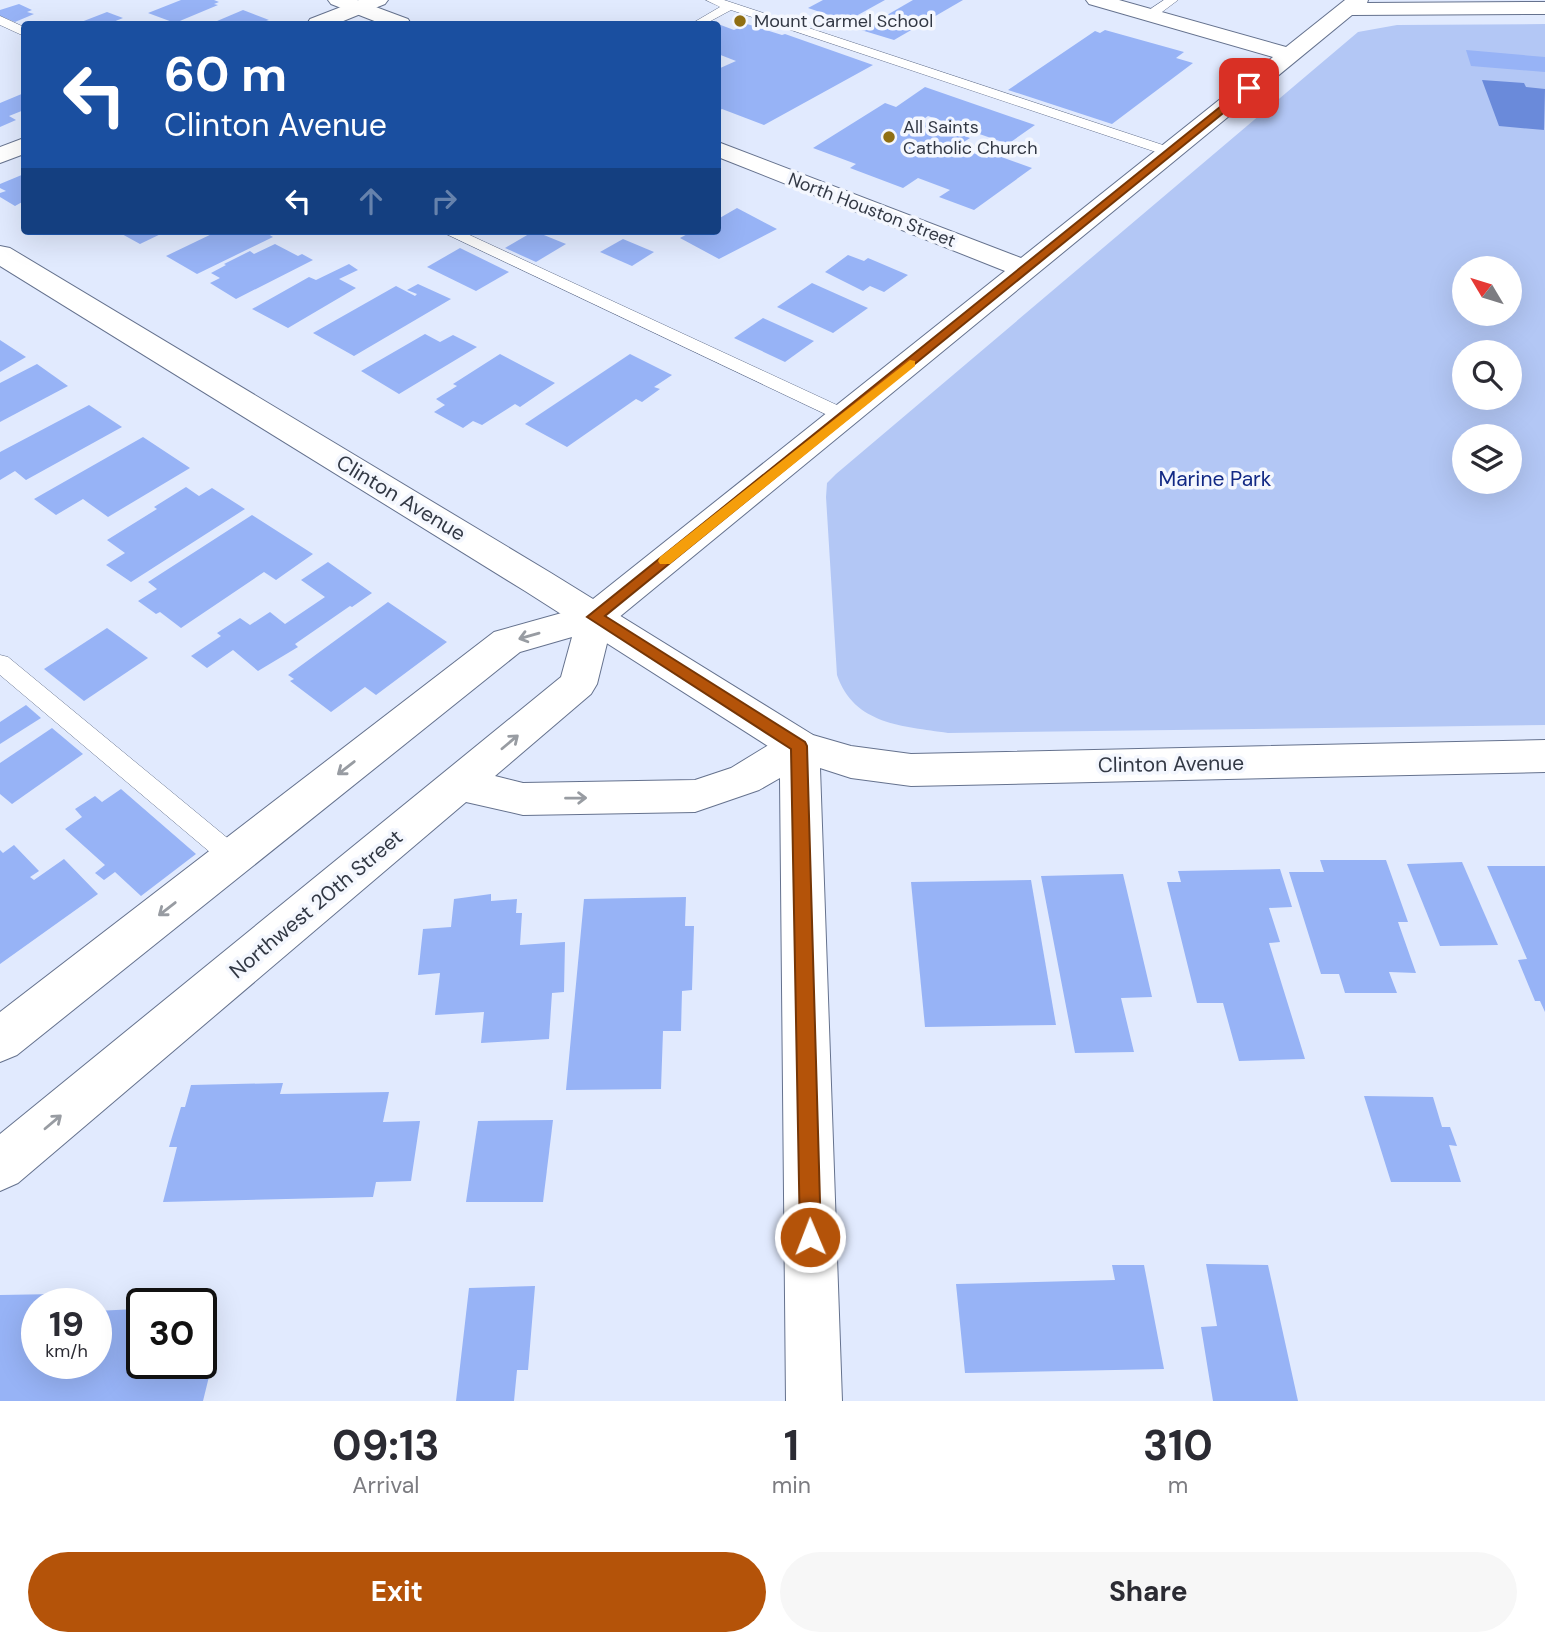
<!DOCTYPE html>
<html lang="en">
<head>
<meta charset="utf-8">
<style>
	body { margin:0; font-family:"DM Sans",sans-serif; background:#f7f7f7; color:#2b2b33; height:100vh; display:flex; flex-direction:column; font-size:26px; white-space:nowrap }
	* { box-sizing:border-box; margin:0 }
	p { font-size:23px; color:#7c7c81 }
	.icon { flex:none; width:38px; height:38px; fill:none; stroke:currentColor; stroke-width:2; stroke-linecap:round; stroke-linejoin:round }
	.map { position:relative; height:1401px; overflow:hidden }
	.side { display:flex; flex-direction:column; background:#fff; flex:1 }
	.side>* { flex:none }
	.top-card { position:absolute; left:21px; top:21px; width:700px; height:214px; border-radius:7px; box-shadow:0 7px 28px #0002; background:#1a4fa0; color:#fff; overflow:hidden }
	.needle { width:46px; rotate:308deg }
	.buttons { position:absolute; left:1452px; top:256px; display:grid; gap:14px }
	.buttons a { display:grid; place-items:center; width:70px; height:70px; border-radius:50%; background:#fff; box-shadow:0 7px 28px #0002; font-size:35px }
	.speed { position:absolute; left:21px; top:1288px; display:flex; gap:14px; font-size:35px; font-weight:700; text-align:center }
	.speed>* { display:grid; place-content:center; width:91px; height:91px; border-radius:50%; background:#fff; box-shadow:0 7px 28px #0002; line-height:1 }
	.speed small { font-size:18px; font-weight:400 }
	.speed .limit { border:4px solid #111; border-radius:10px; background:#fff; color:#111 }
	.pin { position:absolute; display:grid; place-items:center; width:60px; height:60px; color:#fff; margin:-30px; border-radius:14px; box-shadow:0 4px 10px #0006 }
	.me { position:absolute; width:77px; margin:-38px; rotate:359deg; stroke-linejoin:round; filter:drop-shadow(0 0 5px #0008) }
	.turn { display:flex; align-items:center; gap:24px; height:147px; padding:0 28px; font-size:32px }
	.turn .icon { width:91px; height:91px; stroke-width:2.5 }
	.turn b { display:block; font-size:49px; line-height:60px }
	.lanes { display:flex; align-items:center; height:66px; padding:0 28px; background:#0003; justify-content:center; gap:35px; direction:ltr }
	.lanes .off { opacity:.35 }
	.eta { display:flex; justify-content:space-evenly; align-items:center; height:119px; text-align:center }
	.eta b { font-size:42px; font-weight:700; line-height:49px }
	.cta { display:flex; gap:14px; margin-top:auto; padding:14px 28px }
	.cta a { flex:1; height:80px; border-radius:42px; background:#b45309; color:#fff; font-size:28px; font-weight:700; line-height:80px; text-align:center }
	.cta a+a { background:#f7f7f7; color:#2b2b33 }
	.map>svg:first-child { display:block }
	.green { fill:#b3c7f5; fill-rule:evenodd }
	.water { fill:#6a8ada }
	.building { fill:#97b3f6 }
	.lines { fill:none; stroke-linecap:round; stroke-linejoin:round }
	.service-casing { stroke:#65728e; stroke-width:1 }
	.minor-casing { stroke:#65728e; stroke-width:2 }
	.tertiary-casing { stroke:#65728e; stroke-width:2 }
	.service { fill:#fff; fill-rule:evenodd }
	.minor { fill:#fff; fill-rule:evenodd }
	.tertiary { fill:#fff; fill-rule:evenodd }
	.oneway { stroke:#989ca2 }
	.route { fill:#b45309; stroke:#753606; stroke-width:2 }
	.slow { fill:#f59e0b }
	.poi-dot { fill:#906f13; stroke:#f4f7fe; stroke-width:2.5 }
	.labels { text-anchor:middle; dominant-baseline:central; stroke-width:7; stroke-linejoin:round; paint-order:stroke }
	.far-poi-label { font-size:18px; fill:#323844; stroke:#f4f7fe; text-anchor:start }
	.far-street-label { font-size:18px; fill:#323844; stroke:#f4f7fe }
	.park-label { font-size:21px; fill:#122985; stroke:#f4f7fe }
	.street-label { font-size:21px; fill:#323844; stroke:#f4f7fe }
</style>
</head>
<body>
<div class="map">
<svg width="1545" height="1401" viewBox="0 0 1545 1401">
	<rect width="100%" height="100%" fill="#e1eafe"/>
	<path class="green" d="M 1545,24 L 1545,725 L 948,733 C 903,726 854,725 837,675 L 826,497 L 827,483 L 836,474 L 1358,32 L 1397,25 ZM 1465,268 L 1510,268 L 1510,313 L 1465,313 ZM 1465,352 L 1510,352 L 1510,397 L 1465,397 ZM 1465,436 L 1510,436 L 1510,481 L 1465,481 Z"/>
	<polygon class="water" points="1482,80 1524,83 1526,87 1545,89 1544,130 1499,126"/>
	<g class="building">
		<polygon points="181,0 214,0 219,2 214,4 218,5 175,23 148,13"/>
		<polygon points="823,0 885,0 847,21 808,8"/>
		<polygon points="913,0 963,0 894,40 861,30"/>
		<polygon points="19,4 32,10 27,12 34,14 15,22 0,16 0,10"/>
		<polygon points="243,10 269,20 257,24 210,24"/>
		<polygon points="107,12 123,18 108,24 76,24"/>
		<polygon points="718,24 734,30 747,24 782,35 785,34 873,65 764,125 722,109 718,111 718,69 736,61 718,54"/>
		<polygon points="1105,30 1184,52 1176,58 1193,63 1112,124 1008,90 1095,31 1100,33"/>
		<polygon points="1466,50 1545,57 1545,72 1471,66"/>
		<polygon points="925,87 1035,125 1008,144 928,116 921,121 970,138 956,147 987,158 993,154 1032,168 974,210 939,197 950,190 918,178 903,188 850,168 856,164 813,148 885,103 896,107"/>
		<polygon points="24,93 24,110 9,116 16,120 0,127 0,103"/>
		<polygon points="24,174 24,201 15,206 0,197 0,193 6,191 0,188 0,184"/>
		<polygon points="737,208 777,229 719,259 680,238 693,231 718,231 718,219"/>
		<polygon points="125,231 167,231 140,244 120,233"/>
		<polygon points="218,231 263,231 273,237 197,274 166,256"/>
		<polygon points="534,231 566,244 536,262 505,248"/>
		<polygon points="623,239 654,252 632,266 600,252"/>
		<polygon points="275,244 298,256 302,254 313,260 236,299 210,283 220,278 211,273 226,265 224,264 250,251 254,254"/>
		<polygon points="460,248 509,272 476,291 427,267"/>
		<polygon points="848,255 864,261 868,258 908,275 884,292 870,286 863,291 825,272"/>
		<polygon points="349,264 358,270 339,279 356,288 288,328 252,309 309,277 316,280"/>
		<polygon points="812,283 868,308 833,333 777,307"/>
		<polygon points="418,284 451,299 354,356 313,333 396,286 415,296 417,294 407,290"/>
		<polygon points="763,318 814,341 785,362 734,338"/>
		<polygon points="425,334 440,342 453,335 477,347 399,394 361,371"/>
		<polygon points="0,340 26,357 0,372"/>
		<polygon points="500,354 555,383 520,407 515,404 482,425 473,421 463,428 434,412 445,405 436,399 457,386 453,384"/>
		<polygon points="630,354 672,375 654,387 660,389 642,402 636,399 567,447 525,424"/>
		<polygon points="37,364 68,386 0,422 0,383"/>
		<polygon points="89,405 122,427 26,480 15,471 0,480 0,452"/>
		<polygon points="143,437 190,468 108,517 83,499 56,515 34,499"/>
		<polygon points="186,487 199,496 212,488 245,509 131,582 106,565 125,553 107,540 157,509 154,507"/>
		<polygon points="252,515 313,554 276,580 264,572 181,628 160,612 156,614 138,601 157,589 148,582"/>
		<polygon points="328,562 372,593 352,607 350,606 295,644 298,647 258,671 233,650 207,668 191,656 221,636 217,633 240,618 250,625 270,612 285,624 325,597 301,580"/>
		<polygon points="388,602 447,642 376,695 365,687 331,712 290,681 294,679 288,675"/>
		<polygon points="107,628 148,658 84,701 44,669"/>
		<polygon points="26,705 41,718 0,744 0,722"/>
		<polygon points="52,728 83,754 12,804 0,794 0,763"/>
		<polygon points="121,789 196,854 141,896 115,872 104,880 95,873 105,865 65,829 82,817 75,809 95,796 102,802"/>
		<polygon points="14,845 39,871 30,877 34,880 64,859 98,894 0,964 0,850 3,853"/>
		<polygon points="1320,860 1386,860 1408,922 1398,922 1416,973 1389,972 1397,993 1345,993 1339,974 1321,974 1289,872 1324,872"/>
		<polygon points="1462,862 1498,945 1440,946 1407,864"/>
		<polygon points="1487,866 1545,866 1545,1012 1540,1001 1535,1001 1518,960 1527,959"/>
		<polygon points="1280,869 1292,907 1269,908 1280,942 1269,943 1305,1059 1239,1061 1223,1003 1197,1003 1167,882 1181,882 1178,871"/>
		<polygon points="1123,874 1152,997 1121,998 1134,1052 1075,1053 1041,876"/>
		<polygon points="1031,880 1056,1025 925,1027 911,882"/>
		<polygon points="491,894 491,901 517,899 516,913 522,913 520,945 565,942 564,992 552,993 549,1039 481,1043 484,1012 435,1015 440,973 418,975 423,929 451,927 454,899"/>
		<polygon points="686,897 685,926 694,926 692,990 682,991 681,1031 663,1031 661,1089 566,1090 584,899"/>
		<polygon points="283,1083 280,1094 389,1092 383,1122 420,1121 411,1181 376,1182 373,1197 163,1202 177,1147 169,1147 181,1107 185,1107 191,1085"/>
		<polygon points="1364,1096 1433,1097 1442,1127 1450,1127 1457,1146 1449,1145 1461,1182 1391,1182"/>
		<polygon points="553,1120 543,1202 466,1202 478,1121"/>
		<polygon points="1206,1264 1268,1265 1298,1401 1213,1401 1201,1327 1217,1326"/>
		<polygon points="1112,1265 1144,1265 1164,1369 965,1373 956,1284 1115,1280"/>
		<polygon points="535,1286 528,1370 517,1370 514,1401 456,1401 469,1288"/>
		<polygon points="57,1294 54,1304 37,1304 37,1363 96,1363 96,1311 136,1309 134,1317 142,1317 142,1363 201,1363 201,1345 217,1344 203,1401 0,1401 0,1295"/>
	</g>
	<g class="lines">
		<g class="service-casing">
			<g id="service">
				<polygon points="706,0 724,0 1175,149 1177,152 1175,155 1165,155 731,10 705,24 691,24 720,7"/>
				<polygon points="1164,0 1178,0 1154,18 1146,18 1146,12"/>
				<polygon points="0,16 24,27 24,36 0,25"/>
				<polygon points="440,231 461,231 852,412 854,416 852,420 838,420"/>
				<polygon points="0,655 8,657 242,850 246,857 242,864 233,867 224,864 0,675"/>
			</g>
		</g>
		<g class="minor-casing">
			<g id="minor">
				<polygon points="328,0 357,0 408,19 411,24 382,24 331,4"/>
				<polygon points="1086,0 1119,0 1286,47 1345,0 1368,0 1367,3 1545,2 1545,14 1352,15 612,623 597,684 591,694 495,776 523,783 695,780 731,768 785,735 799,731 851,746 911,754 1545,740 1545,772 911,786 851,778 820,768 842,1401 786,1401 780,778 759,790 695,812 523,815 466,802 18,1183 0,1191 0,1134 561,677 572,637 520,652 17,1055 0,1062 0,1012 494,632 583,607 1005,271 718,157 718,142 1021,258 1273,57 1089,4"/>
			</g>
		</g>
		<g class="tertiary-casing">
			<g id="tertiary">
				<polygon points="359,0 388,0 385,4 336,24 307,24 310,19"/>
				<polygon points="24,138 24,154 0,163 0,147"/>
				<polygon points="0,246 10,248 551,573 813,735 819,746 813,757 799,761 785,757 525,591 0,266"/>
			</g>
		</g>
		<use href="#service" class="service"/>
		<use href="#minor" class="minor"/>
		<use href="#tertiary" class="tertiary"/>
	</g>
	<defs><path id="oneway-shaft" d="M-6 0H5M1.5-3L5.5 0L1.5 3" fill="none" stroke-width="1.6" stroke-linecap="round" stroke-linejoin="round" transform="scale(1.75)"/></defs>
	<g class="oneway">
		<use href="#oneway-shaft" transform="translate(529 636) rotate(164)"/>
		<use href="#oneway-shaft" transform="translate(510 742) rotate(-40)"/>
		<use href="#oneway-shaft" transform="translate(346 768) rotate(142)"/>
		<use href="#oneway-shaft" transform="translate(576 798) rotate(-1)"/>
		<use href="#oneway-shaft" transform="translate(167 909) rotate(142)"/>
		<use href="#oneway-shaft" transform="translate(53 1122) rotate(-40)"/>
	</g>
	<polygon class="route" points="1246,86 1254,88 605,616 805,742 807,746 821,1237 818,1245 810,1248 803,1245 800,1237 791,749 587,617"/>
	<polygon class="slow" points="910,360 915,361 915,366 670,564 660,564 658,561 660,557"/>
	<g class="poi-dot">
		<circle cx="740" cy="21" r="7"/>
		<circle cx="889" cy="137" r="7"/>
	</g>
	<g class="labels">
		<g class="far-poi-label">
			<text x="754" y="21">Mount Carmel School</text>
			<text x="903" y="127">All Saints<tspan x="903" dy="21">Catholic Church</tspan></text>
		</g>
		<g class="far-street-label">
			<text transform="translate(872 210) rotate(21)">North Houston Street</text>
		</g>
		<g class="park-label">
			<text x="1215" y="479">Marine Park</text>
		</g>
		<g class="street-label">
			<text transform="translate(401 498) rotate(31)">Clinton Avenue</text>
			<text transform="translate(1171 764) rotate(-1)">Clinton Avenue</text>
			<text transform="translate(316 904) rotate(-40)">Northwest 20th Street</text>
		</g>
	</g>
</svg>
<div class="buttons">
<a><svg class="needle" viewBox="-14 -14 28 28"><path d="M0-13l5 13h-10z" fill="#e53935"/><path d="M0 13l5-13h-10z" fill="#7c7c81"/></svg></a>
<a><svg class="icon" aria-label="search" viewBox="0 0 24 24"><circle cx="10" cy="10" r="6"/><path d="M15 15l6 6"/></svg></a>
<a><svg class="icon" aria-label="layers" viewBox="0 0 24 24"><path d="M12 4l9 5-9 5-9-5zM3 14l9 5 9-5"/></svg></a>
</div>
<div class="speed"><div>19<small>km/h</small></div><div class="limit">30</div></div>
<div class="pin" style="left:1249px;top:88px;background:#d93025"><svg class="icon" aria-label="arrive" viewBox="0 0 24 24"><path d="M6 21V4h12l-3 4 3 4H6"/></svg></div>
<svg class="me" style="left:810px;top:1237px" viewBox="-20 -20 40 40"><circle r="17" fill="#b45309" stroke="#fff" stroke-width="3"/><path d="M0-11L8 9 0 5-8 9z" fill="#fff"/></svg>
<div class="top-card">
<div class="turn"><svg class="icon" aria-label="left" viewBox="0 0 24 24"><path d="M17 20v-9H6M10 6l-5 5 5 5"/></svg><div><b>60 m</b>Clinton Avenue</div></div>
<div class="lanes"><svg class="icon" aria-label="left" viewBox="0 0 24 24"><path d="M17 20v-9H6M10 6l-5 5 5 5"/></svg><svg class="icon off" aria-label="ahead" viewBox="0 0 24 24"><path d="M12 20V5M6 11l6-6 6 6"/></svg><svg class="icon off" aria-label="right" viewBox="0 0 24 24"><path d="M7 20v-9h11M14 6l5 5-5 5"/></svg></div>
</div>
</div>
<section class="side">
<div class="eta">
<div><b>09:13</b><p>Arrival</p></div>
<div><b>1</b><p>min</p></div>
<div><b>310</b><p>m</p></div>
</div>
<div class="cta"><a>Exit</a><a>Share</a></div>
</section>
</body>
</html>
